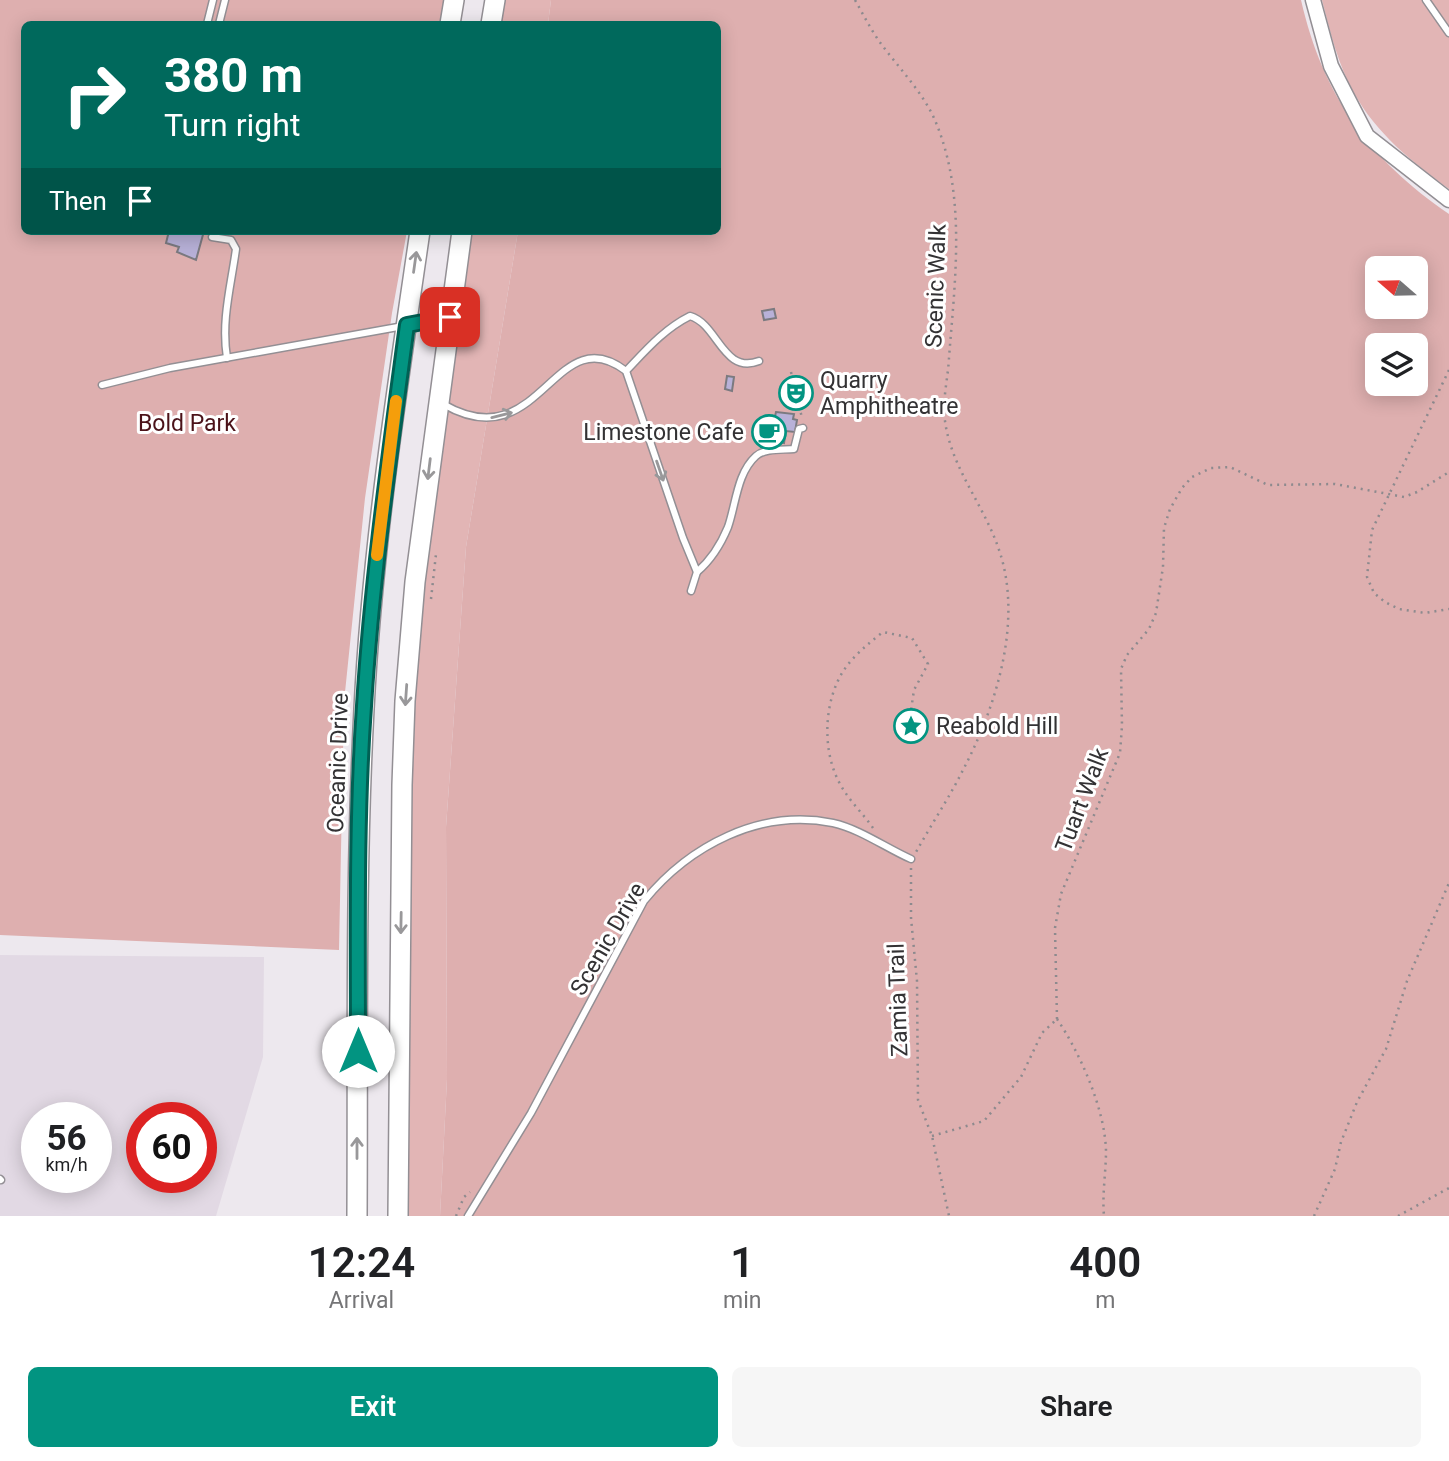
<!DOCTYPE html>
<html lang="en">
<head>
<meta charset="utf-8">
<style>
	body { margin:0; font-family:Roboto,sans-serif; background:#f6f6f6; color:#202124; height:100vh; display:flex; flex-direction:column; font-size:26px; white-space:nowrap }
	* { box-sizing:border-box; margin:0 }
	p { font-size:23px; color:#757577 }
	.icon { flex:none; width:38px; height:38px; fill:none; stroke:currentColor; stroke-width:2; stroke-linecap:round; stroke-linejoin:round }
	.map { position:relative; height:1216px; overflow:hidden }
	.sheet { display:flex; flex-direction:column; background:#fff; flex:1 }
	.sheet>* { flex:none }
	.top-card { position:absolute; left:21px; top:21px; width:700px; height:214px; border-radius:10px; box-shadow:0 4px 18px #0003; background:#00695c; color:#fff; overflow:hidden }
	.needle { width:46px; rotate:290deg }
	.controls { position:absolute; left:1365px; top:256px; display:grid; gap:14px }
	.controls a { display:grid; place-items:center; width:63px; height:63px; border-radius:10px; background:#fff; box-shadow:0 4px 18px #0003; font-size:35px }
	.speed { position:absolute; left:21px; top:1102px; display:flex; gap:14px; font-size:35px; font-weight:700; text-align:center }
	.speed>* { display:grid; place-content:center; width:91px; height:91px; border-radius:50%; background:#fff; box-shadow:0 4px 18px #0003; line-height:1 }
	.speed small { font-size:18px; font-weight:400 }
	.speed .limit { border:10px solid #d22; background:#fff; color:#111 }
	.pin { position:absolute; display:grid; place-items:center; width:60px; height:60px; color:#fff; margin:-30px; border-radius:14px; box-shadow:0 4px 10px #0006 }
	.me { position:absolute; width:77px; margin:-38px; rotate:0deg; stroke-linejoin:round; filter:drop-shadow(0 0 5px #0008) }
	.turn { display:flex; align-items:center; gap:24px; height:147px; padding:0 28px; font-size:32px }
	.turn .icon { width:91px; height:91px; stroke-width:2.5 }
	.turn b { display:block; font-size:49px; line-height:60px }
	.then { display:flex; align-items:center; height:66px; padding:0 28px; background:#0003; gap:14px; font-size:26px }
	.eta { display:flex; justify-content:space-evenly; align-items:center; height:119px; text-align:center }
	.eta b { font-size:42px; font-weight:600; line-height:49px }
	.button { display:flex; gap:14px; margin-top:auto; padding:14px 28px }
	.button a { flex:1; height:80px; border-radius:10px; background:#029481; color:#fff; font-size:28px; font-weight:600; line-height:80px; text-align:center }
	.button a+a { background:#f6f6f6; color:#202124 }
	.map>svg:first-child { display:block }
	.built { fill:#e2d9e4; fill-rule:evenodd }
	.green { fill:#e2b5b5 }
	.forest { fill:#deafaf; fill-rule:evenodd }
	.building { fill:#b8b1d8; stroke:#7b7a80; stroke-width:2 }
	.lines { fill:none; stroke-linecap:round; stroke-linejoin:round }
	.service-casing { stroke:#938f94; stroke-width:9 }
	.tertiary-casing { stroke:#938f94; stroke-width:17 }
	.primary-casing { stroke:#938f94; stroke-width:22 }
	.path { stroke:#8d8a8e; stroke-width:2.5; stroke-dasharray:2 5; stroke-linecap:butt }
	.service { stroke:#fff; stroke-width:6 }
	.tertiary { stroke:#fff; stroke-width:14 }
	.primary { stroke:#fff; stroke-width:19 }
	.oneway { stroke:#99989a }
	.route-casing { stroke:#016054; stroke-width:18 }
	.route { stroke:#029481; stroke-width:12 }
	.slow { stroke:#f59e0b; stroke-width:12 }
	.labels { text-anchor:middle; dominant-baseline:central; stroke-width:6; stroke-linejoin:round; paint-order:stroke }
	.street-label { font-size:23px; fill:#333234; stroke:#fff }
	.poi-label { font-size:23px; fill:#333234; stroke:#fff; text-anchor:start }
	.park-label { font-size:23px; fill:#4b1219; stroke:#fff }
</style>
</head>
<body>
<div class="map">
<svg width="1449" height="1216" viewBox="0 0 1449 1216">
	<rect width="100%" height="100%" fill="#ede8ee"/>
	<path class="built" d="M 0,955 L 264,957 L 263,1057 L 216,1216 L 0,1216 ZM 37,1118 L 96,1118 L 96,1178 L 37,1178 ZM 142,1118 L 201,1118 L 201,1178 L 142,1178 Z"/>
	<g class="green">
		<polygon points="502,0 551,0 548,24 498,24"/>
		<path d="M 1322,0 L 1449,0 L 1449,189 C 1412,162 1376,133 1354,93 C 1338,65 1330,31 1322,0 Z"/>
		<polygon points="469,231 518,231 466,547 446,827 447,1079 440,1216 405,1216 412,701 422,582"/>
	</g>
	<g class="forest">
		<polygon points="0,0 449,0 444,24 24,24 24,231 407,231 392,313 365,498 344,702 339,950 0,935"/>
		<path d="M 551,0 L 1301,0 C 1323,96 1369,159 1449,214 L 1449,1216 L 440,1216 L 447,1079 L 446,827 L 466,547 L 518,231 L 718,231 L 718,24 L 548,24 ZM 1377,268 L 1416,268 L 1416,306 L 1377,306 ZM 1377,345 L 1416,345 L 1416,383 L 1377,383 Z"/>
	</g>
	<g class="building">
		<polygon points="169,231 204,231 196,260 177,252 179,247 166,243"/>
		<polygon points="774,309 776,318 764,320 762,311"/>
		<polygon points="727,376 734,377 732,391 725,389"/>
		<polygon points="776,412 794,414 793,419 797,420 795,432 786,431 784,443 765,439 768,424 773,425"/>
	</g>
	<g class="lines">
		<g class="service-casing">
			<g id="service">
				<polyline points="1426,0 1449,33"/>
				<polyline points="207,24 213,0"/>
				<polyline points="219,24 225,0"/>
				<path d="M 212,237 L 231,240 L 236,249 C 231,286 221,320 227,358"/>
				<path d="M 626,371 C 646,350 664,329 690,316 C 718,324 723,375 759,361"/>
				<polyline points="102,385 170,368 448,318"/>
				<path d="M 443,404 C 541,461 554,316 626,371 L 683,538 L 697,572 L 691,591"/>
				<path d="M 697,572 C 711,560 721,544 728,527 C 736,504 737,473 756,456 C 765,448 782,450 794,449 L 799,429 L 803,428"/>
				<polyline points="0,1179 1,1180"/>
				<path d="M 468,1216 L 531,1113 L 644,901 C 689,846 760,808 833,823 C 860,829 886,848 911,859"/>
			</g>
		</g>
		<g class="tertiary-casing">
			<polyline id="tertiary" points="1313,0 1331,66 1367,136 1449,200"/>
		</g>
		<g class="primary-casing">
			<g id="primary">
				<polyline points="450,24 454,0"/>
				<polyline points="491,24 495,0"/>
				<path d="M 357,1216 C 358,1047 355,877 364,709 C 372,549 397,389 420,231"/>
				<polyline points="398,1216 402,785 405,701 415,582 462,231"/>
			</g>
		</g>
		<g class="path">
			<path d="M 855,0 C 863,14 870,28 879,41 C 897,66 921,90 934,118 C 967,193 955,279 949,358 C 948,379 942,400 945,421 C 951,467 983,504 998,547 C 1024,618 997,705 963,770 C 949,798 931,825 916,852"/>
			<polyline points="1449,370 1372,530 1367,577 1374,593 1385,602 1399,609 1425,613 1449,609"/>
			<polyline points="791,372 802,418"/>
			<polyline points="431,599 436,554"/>
			<polygon points="910,717 918,724 919,736 915,740 900,731 900,723"/>
			<path d="M 873,828 C 862,812 847,799 838,780 C 822,748 824,700 844,670 C 854,655 868,644 883,632 L 912,638 L 928,664 L 914,690 L 910,717"/>
			<polyline points="911,868 911,918 917,981 918,1100 932,1136 949,1216"/>
			<polyline points="1057,1019 1055,928 1061,894 1120,753 1122,726 1121,669 1127,655 1149,629 1156,613 1163,567 1164,528 1170,509 1182,488 1192,477 1211,468 1230,467 1268,485 1335,484 1404,497 1417,492 1449,472"/>
			<path d="M 1057,1019 C 1080,1053 1105,1109 1106,1151 C 1106,1172 1102,1194 1104,1216"/>
			<polyline points="932,1136 984,1121 1021,1077 1042,1033 1057,1019"/>
			<polyline points="456,1216 464,1197 470,1192"/>
			<polyline points="1314,1216 1335,1169 1341,1142 1357,1102 1386,1049 1407,981 1449,883"/>
			<polyline points="1398,1216 1449,1188"/>
		</g>
		<use href="#service" class="service"/>
		<use href="#tertiary" class="tertiary"/>
		<use href="#primary" class="primary"/>
	</g>
	<defs><path id="oneway-shaft" d="M-6 0H5M1.5-3L5.5 0L1.5 3" fill="none" stroke-width="1.6" stroke-linecap="round" stroke-linejoin="round" transform="scale(1.75)"/></defs>
	<g class="oneway">
		<use href="#oneway-shaft" transform="translate(415 262) rotate(-82)"/>
		<use href="#oneway-shaft" transform="translate(502 415) rotate(-14)"/>
		<use href="#oneway-shaft" transform="translate(429 469) rotate(97)"/>
		<use href="#oneway-shaft" transform="translate(660 471) rotate(71)"/>
		<use href="#oneway-shaft" transform="translate(406 695) rotate(94)"/>
		<use href="#oneway-shaft" transform="translate(401 923) rotate(91)"/>
		<use href="#oneway-shaft" transform="translate(357 1148) rotate(-90)"/>
	</g>
	<g class="lines">
		<g class="route-casing">
			<path id="route" d="M 358,1051 C 358,936 356,820 364,706 C 372,578 390,452 407,325 L 450,317"/>
		</g>
		<use href="#route" class="route"/>
		<polyline class="slow" points="377,555 396,401"/>
	</g>
	<defs>
		<g id="theatre-ring" transform="scale(1.75)"><circle r="9.5" fill="#fff" stroke="#029481" stroke-width="1.5"/><path d="M-5-5.5Q0-4 5-5.5V0Q5 5 0 6Q-5 5-5 0ZM-3.3-2.5H-1v1.5H-3.3ZM1-2.5H3.3v1.5H1ZM-2.8 1Q0 5.5 2.8 1Z" fill="#029481"/></g>
		<g id="cafe-ring" transform="scale(1.75)"><circle r="9.5" fill="#fff" stroke="#029481" stroke-width="1.5"/><path d="M-5.5-4.5H6V0H3Q3 3.5 0 3.5H-2.5Q-5.5 3.5-5.5 0ZM3-3.2v2h1.7v-2ZM-6 4.5H4V6H-6Z" fill="#029481"/></g>
		<g id="sight-ring" transform="scale(1.75)"><circle r="9.5" fill="#fff" stroke="#029481" stroke-width="1.5"/><path d="M0-6L1.8-2.2L6-1.7L2.9 1.2L3.7 5.4L0 3.3L-3.7 5.4L-2.9 1.2L-6-1.7L-1.8-2.2Z" fill="#029481"/></g>
	</defs>
	<g fill-rule="evenodd">
		<use href="#theatre-ring" x="796" y="393"/>
		<use href="#cafe-ring" x="769" y="432"/>
		<use href="#sight-ring" x="911" y="726"/>
	</g>
	<g class="labels">
		<g class="street-label">
			<text transform="translate(936 286) rotate(-88)">Scenic Walk</text>
			<text transform="translate(338 763) rotate(-88)">Oceanic Drive</text>
			<text transform="translate(1082 800) rotate(-69)">Tuart Walk</text>
			<text transform="translate(608 939) rotate(-60)">Scenic Drive</text>
			<text transform="translate(898 1000) rotate(-92)">Zamia Trail</text>
		</g>
		<g class="poi-label">
			<text x="820" y="380">Quarry<tspan x="820" dy="26">Amphitheatre</tspan></text>
			<text x="744" y="432" text-anchor="end">Limestone Cafe</text>
			<text x="936" y="726">Reabold Hill</text>
		</g>
		<g class="park-label">
			<text x="187" y="423">Bold Park</text>
		</g>
	</g>
</svg>
<div class="controls">
<a><svg class="needle" viewBox="-14 -14 28 28"><path d="M0-13l5 13h-10z" fill="#e53935"/><path d="M0 13l5-13h-10z" fill="#757577"/></svg></a>
<a><svg class="icon" aria-label="layers" viewBox="0 0 24 24"><path d="M12 4l9 5-9 5-9-5zM3 14l9 5 9-5"/></svg></a>
</div>
<div class="speed"><div>56<small>km/h</small></div><div class="limit">60</div></div>
<div class="pin" style="left:450px;top:317px;background:#d93025"><svg class="icon" aria-label="arrive" viewBox="0 0 24 24"><path d="M6 21V4h12l-3 4 3 4H6"/></svg></div>
<svg class="me" style="left:358px;top:1051px" viewBox="-20 -20 40 40"><circle r="19" fill="#fff"/><path d="M0-13L10 11 0 6-10 11z" fill="#029481"/></svg>
<div class="top-card">
<div class="turn"><svg class="icon" aria-label="right" viewBox="0 0 24 24"><path d="M7 20v-9h11M14 6l5 5-5 5"/></svg><div><b>380 m</b>Turn right</div></div>
<div class="then">Then<svg class="icon" aria-label="arrive" viewBox="0 0 24 24"><path d="M6 21V4h12l-3 4 3 4H6"/></svg></div>
</div>
</div>
<section class="sheet">
<div class="eta">
<div><b>12:24</b><p>Arrival</p></div>
<div><b>1</b><p>min</p></div>
<div><b>400</b><p>m</p></div>
</div>
<div class="button"><a>Exit</a><a>Share</a></div>
</section>
</body>
</html>
